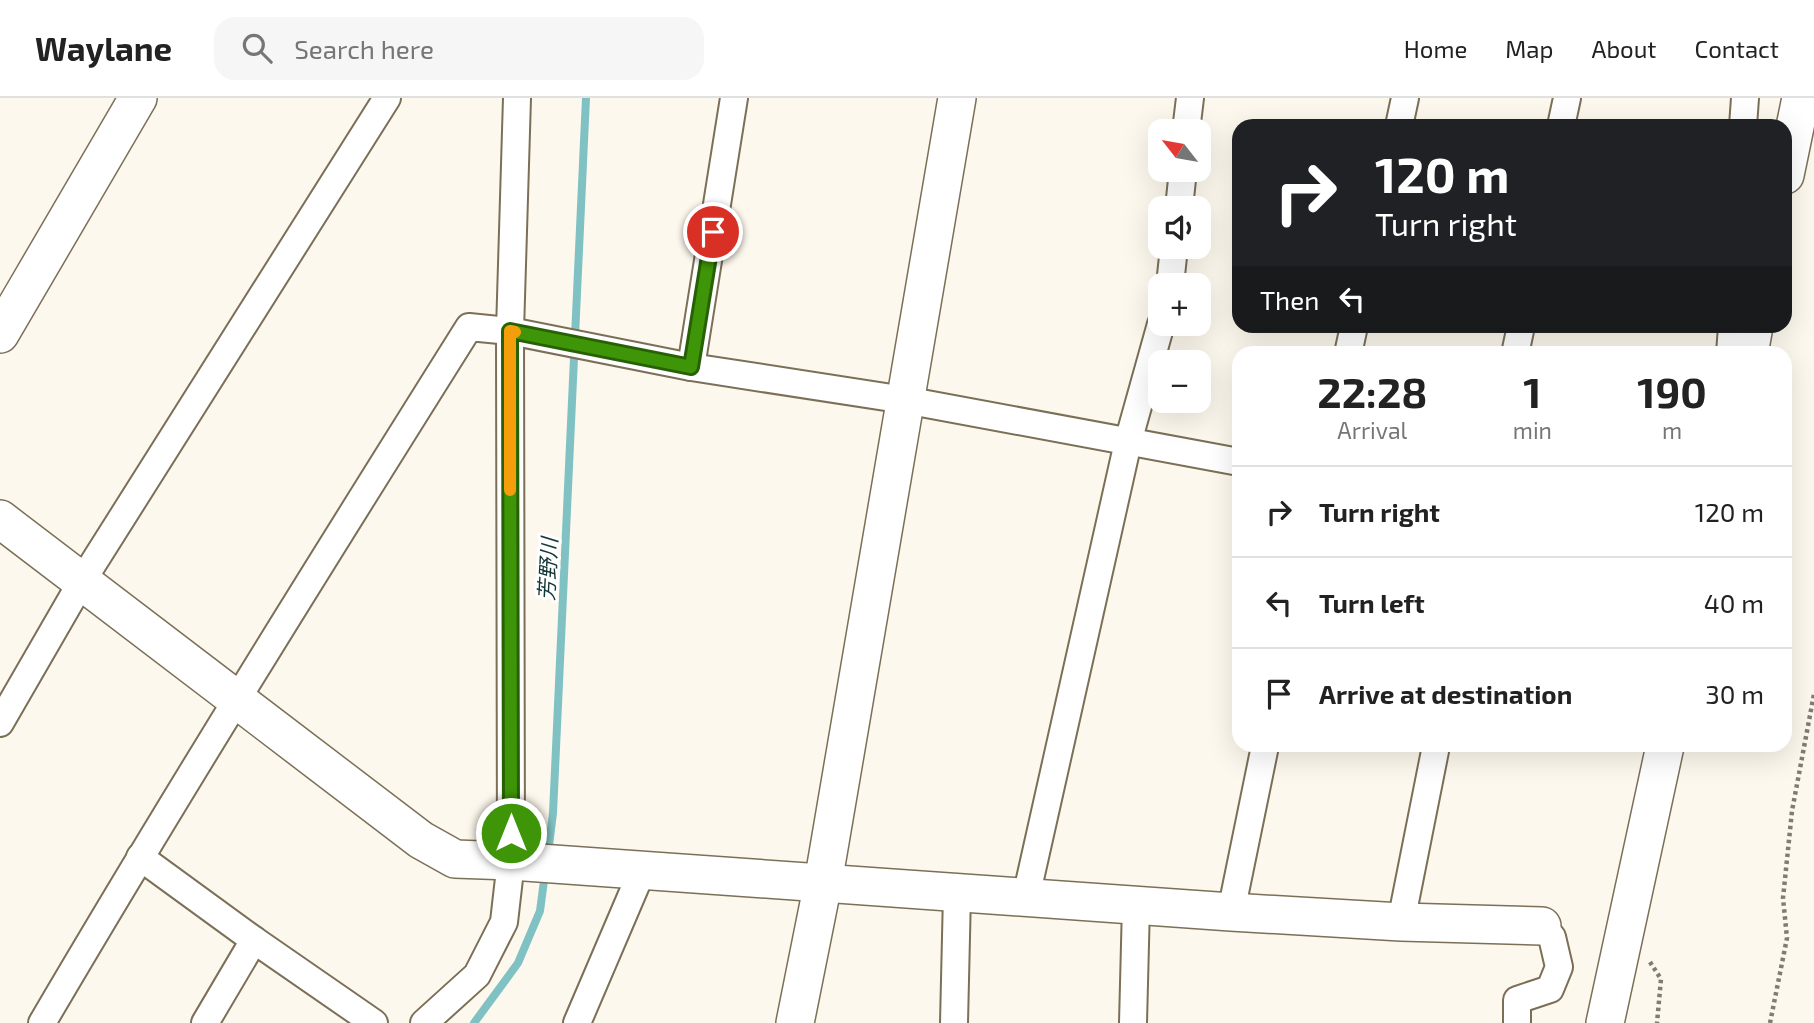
<!DOCTYPE html>
<html lang="en">
<head>
<meta charset="utf-8">
<style>
	body { margin:0; font-family:"Exo 2","Noto Sans JP",sans-serif; background:#f6f6f6; color:#222; height:100vh; display:flex; flex-direction:column; font-size:26px; white-space:nowrap }
	* { box-sizing:border-box; margin:0 }
	p { font-size:23px; color:#767676 }
	.icon { flex:none; width:38px; height:38px; fill:none; stroke:currentColor; stroke-width:2; stroke-linecap:round; stroke-linejoin:round }
	.map { position:relative; flex:1; overflow:hidden }
	.details { position:absolute; left:1232px; top:248px; width:560px; height:406px; display:flex; flex-direction:column; background:#fff; border-radius:21px; box-shadow:0 7px 28px #0002 }
	.details>* { flex:none }
	.banner { position:absolute; left:1232px; top:21px; width:560px; height:214px; border-radius:21px; box-shadow:0 7px 28px #0002; background:#202124; color:#fff; overflow:hidden }
	.needle { width:46px; rotate:301deg }
	.buttons { position:absolute; left:1148px; top:21px; display:grid; gap:14px }
	.buttons a { display:grid; place-items:center; width:63px; height:63px; border-radius:14px; background:#fff; box-shadow:0 7px 28px #0002; font-size:35px }
	.pin { position:absolute; display:grid; place-items:center; width:60px; height:60px; color:#fff; margin:-30px; border:4px solid #fff; border-radius:50%; box-shadow:0 2px 7px #0007 }
	.me { position:absolute; width:77px; margin:-38px; rotate:0deg; stroke-linejoin:round; filter:drop-shadow(0 0 5px #0008) }
	.turn { display:flex; align-items:center; gap:24px; height:147px; padding:0 28px; font-size:32px }
	.turn .icon { width:91px; height:91px; stroke-width:2.5 }
	.turn b { display:block; font-size:49px; line-height:60px }
	.then { display:flex; align-items:center; height:66px; padding:0 28px; background:#0003; gap:14px; font-size:26px }
	.eta { display:flex; justify-content:space-evenly; align-items:center; height:119px; text-align:center }
	.eta b { font-size:42px; font-weight:700; line-height:49px }
	ul { padding:0; list-style:none }
	li { display:flex; align-items:center; gap:21px; height:91px; padding:0 28px; border-top:2px solid #e0e0e0 }
	li div { flex:1 }
	li b { display:block; font-size:26px }
	li em { font-style:normal }
	header { display:flex; align-items:center; gap:42px; box-sizing:border-box; height:98px; padding:0 35px; background:#fff; border-bottom:2px solid #e0e0e0 }
	header strong { font-size:33px }
	nav { display:flex; gap:38px; margin-inline-start:auto; font-size:24px }
	.search { width:490px; height:63px; background:#f6f6f6; display:flex; align-items:center; gap:18px; box-sizing:border-box; padding:0 24px; border-radius:21px; color:#767676; font-size:26px }
	.map>svg:first-child { display:block }
	.lines { fill:none; stroke-linecap:round; stroke-linejoin:round }
	.stream { stroke:#80c2c3; stroke-width:8 }
	.street-casing { stroke:#7b6f57; stroke-width:30 }
	.secondary-casing { stroke:#7b6f57; stroke-width:40 }
	.path { stroke:#817c72; stroke-width:4.5; stroke-dasharray:3.5 3.5; stroke-linecap:butt }
	.street { stroke:#fff; stroke-width:26 }
	.secondary { stroke:#fff; stroke-width:37 }
	.route-casing { stroke:#286105; stroke-width:18 }
	.route { stroke:#3e9508; stroke-width:12 }
	.slow { stroke:#f59e0b; stroke-width:12 }
	.labels { text-anchor:middle; dominant-baseline:central; stroke-width:6; stroke-linejoin:round; paint-order:stroke }
	.water-label { font-size:21px; font-style:italic; fill:#163738; stroke:#fff }
</style>
</head>
<body>
<header>
<strong>Waylane</strong>
<div class="search"><svg class="icon" aria-label="search" viewBox="0 0 24 24"><circle cx="10" cy="10" r="6"/><path d="M15 15l6 6"/></svg>Search here</div>
<nav><a>Home</a><a>Map</a><a>About</a><a>Contact</a></nav>
</header>
<div class="map">
<svg width="1814" height="925" viewBox="0 0 1814 925">
	<rect width="100%" height="100%" fill="#fdf8ed"/>
	<g class="lines">
		<g class="stream">
			<polyline points="548,755 553,715 586,0"/>
			<polyline points="474,925 518,865 540,813 545,775"/>
		</g>
		<g class="street-casing">
			<g id="street">
				<polyline points="1399,28 1405,0"/>
				<polyline points="1561,28 1567,0"/>
				<polyline points="1743,28 1745,0"/>
				<polyline points="1186,33 1190,0"/>
				<polyline points="1179,110 1183,72"/>
				<polyline points="1170,187 1174,149"/>
				<polyline points="1348,256 1354,228"/>
				<polyline points="1515,256 1521,228"/>
				<polyline points="1730,256 1732,228"/>
				<polyline points="691,269 734,0"/>
				<polyline points="0,625 82,483 387,0"/>
				<polyline points="140,759 254,842 374,925"/>
				<polyline points="1026,799 1128,344 1161,226"/>
				<polyline points="1231,814 1265,648"/>
				<polyline points="1401,824 1436,648"/>
				<path d="M 42,925 C 180,690 324,460 469,229 L 510,233 L 691,269 L 905,302 L 1239,364"/>
				<polyline points="205,925 254,842"/>
				<polyline points="424,925 477,877 504,824 511,763 510,233 517,0"/>
				<polyline points="577,925 642,773"/>
				<polyline points="954,925 957,796"/>
				<polyline points="1133,925 1136,807"/>
				<polyline points="1517,925 1517,902 1550,891 1559,869 1552,839 1542,828"/>
			</g>
		</g>
		<g class="secondary-casing">
			<g id="secondary">
				<polyline points="1785,77 1801,0"/>
				<polyline points="0,236 138,0"/>
				<polyline points="1749,256 1754,228"/>
				<polyline points="0,421 421,742 455,761 511,763 1231,814 1401,824 1542,828"/>
				<polyline points="795,925 823,785 957,0"/>
				<polyline points="1605,925 1665,648"/>
			</g>
		</g>
		<g class="path">
			<polyline points="1650,864 1661,881 1657,925"/>
			<polyline points="1770,925 1787,840 1783,800 1792,713 1814,596"/>
		</g>
		<use href="#street" class="street"/>
		<use href="#secondary" class="secondary"/>
	</g>
	<g class="lines">
		<g class="route-casing">
			<polyline id="route" points="511,735 510,233 691,269 713,134"/>
		</g>
		<use href="#route" class="route"/>
		<polyline class="slow" points="510,392 510,233 515,234"/>
	</g>
	<g class="labels">
		<g class="water-label">
			<text transform="translate(547 471) rotate(-87)">芳野川</text>
		</g>
	</g>
</svg>
<div class="buttons">
<a><svg class="needle" viewBox="-14 -14 28 28"><path d="M0-13l5 13h-10z" fill="#e53935"/><path d="M0 13l5-13h-10z" fill="#767676"/></svg></a>
<a><svg class="icon" aria-label="sound" viewBox="0 0 24 24"><path d="M4 9h4l5-4v14l-5-4H4zM17 9q2 3 0 6"/></svg></a>
<a>+</a>
<a>−</a>
</div>
<div class="pin" style="left:713px;top:134px;background:#d93025"><svg class="icon" aria-label="arrive" viewBox="0 0 24 24"><path d="M6 21V4h12l-3 4 3 4H6"/></svg></div>
<svg class="me" style="left:511px;top:735px" viewBox="-20 -20 40 40"><circle r="17" fill="#3e9508" stroke="#fff" stroke-width="3"/><path d="M0-11L8 9 0 5-8 9z" fill="#fff"/></svg>
<div class="banner">
<div class="turn"><svg class="icon" aria-label="right" viewBox="0 0 24 24"><path d="M7 20v-9h11M14 6l5 5-5 5"/></svg><div><b>120 m</b>Turn right</div></div>
<div class="then">Then<svg class="icon" aria-label="left" viewBox="0 0 24 24"><path d="M17 20v-9H6M10 6l-5 5 5 5"/></svg></div>
</div>
<section class="details">
<div class="eta">
<div><b>22:28</b><p>Arrival</p></div>
<div><b>1</b><p>min</p></div>
<div><b>190</b><p>m</p></div>
</div>
<ul>
<li><svg class="icon" aria-label="right" viewBox="0 0 24 24"><path d="M7 20v-9h11M14 6l5 5-5 5"/></svg><div><b>Turn right</b></div><em>120 m</em></li>
<li><svg class="icon" aria-label="left" viewBox="0 0 24 24"><path d="M17 20v-9H6M10 6l-5 5 5 5"/></svg><div><b>Turn left</b></div><em>40 m</em></li>
<li><svg class="icon" aria-label="arrive" viewBox="0 0 24 24"><path d="M6 21V4h12l-3 4 3 4H6"/></svg><div><b>Arrive at destination</b></div><em>30 m</em></li>
</ul>
</section>
</div>
</body>
</html>
